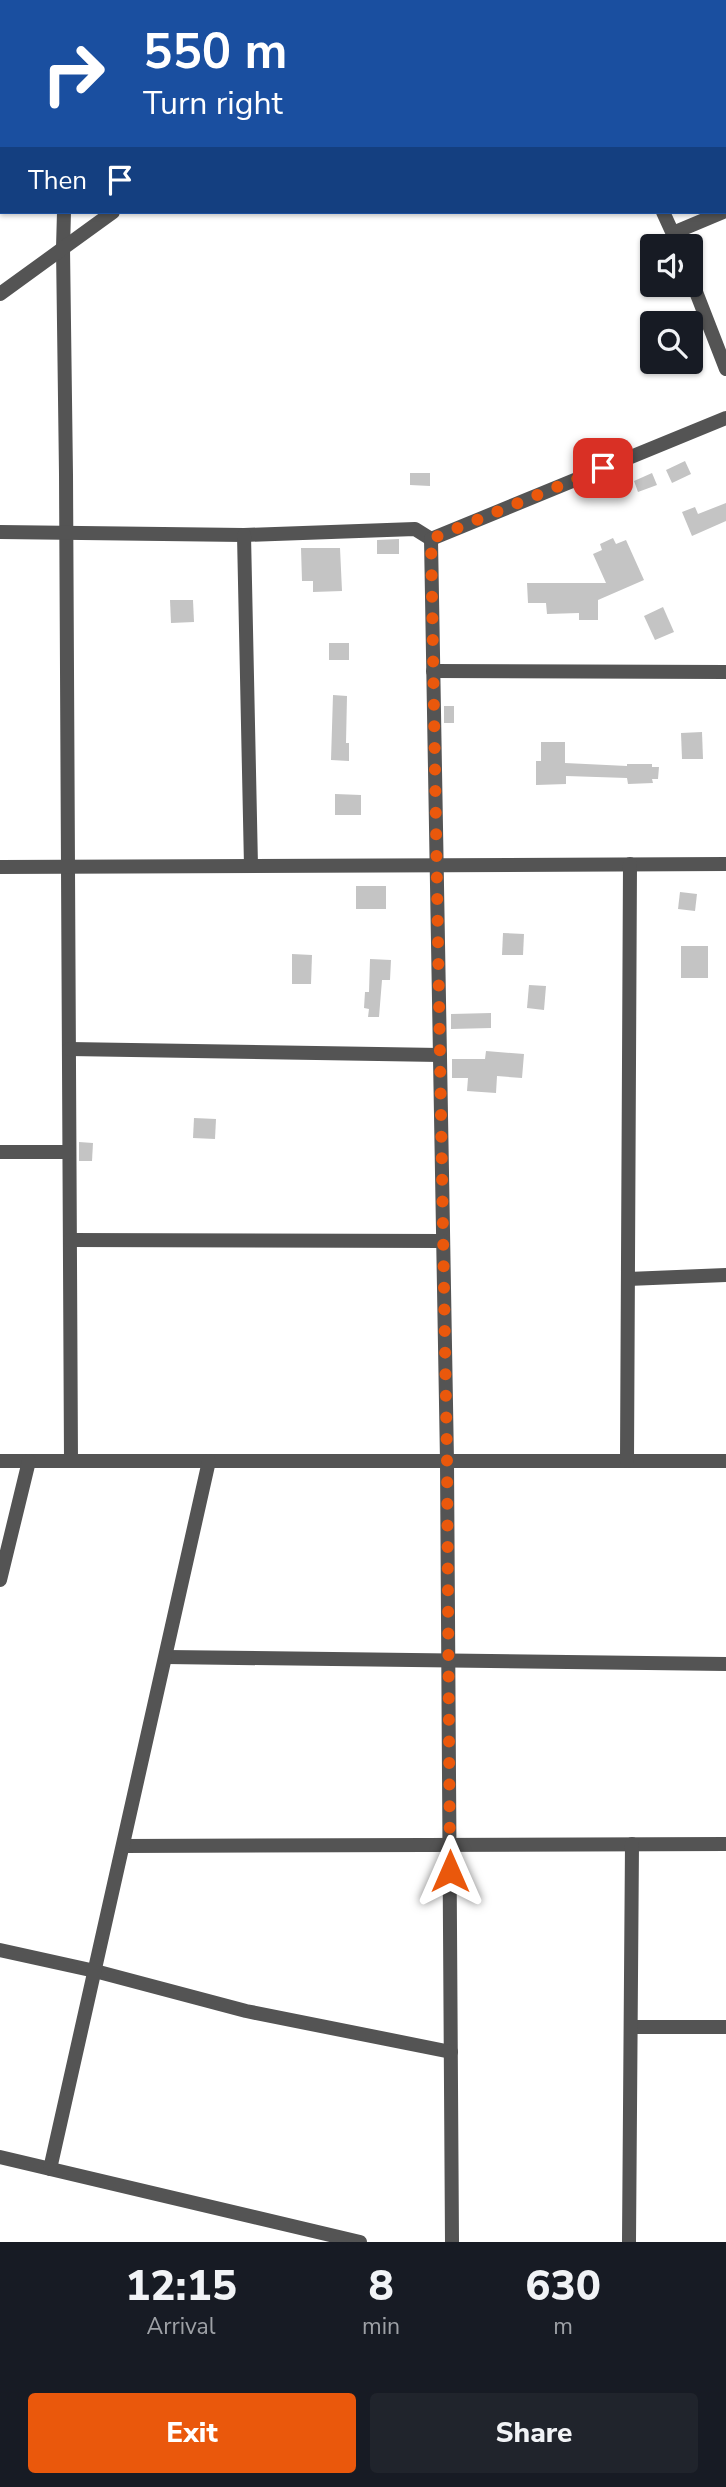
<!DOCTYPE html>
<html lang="en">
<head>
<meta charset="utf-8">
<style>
	body { margin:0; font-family:"Nunito Sans",sans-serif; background:#20242c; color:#f1f3f6; height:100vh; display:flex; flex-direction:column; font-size:26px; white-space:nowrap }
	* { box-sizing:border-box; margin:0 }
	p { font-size:23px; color:#9ea1a6 }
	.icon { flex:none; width:38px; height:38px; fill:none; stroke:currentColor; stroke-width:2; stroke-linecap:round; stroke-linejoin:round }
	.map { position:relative; height:2242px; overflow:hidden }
	.panel { display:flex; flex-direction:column; background:#171b24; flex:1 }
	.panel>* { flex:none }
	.top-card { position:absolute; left:0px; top:0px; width:726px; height:214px; box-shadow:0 2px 5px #0004; background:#1a4fa0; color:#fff; overflow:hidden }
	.controls { position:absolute; left:640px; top:234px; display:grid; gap:14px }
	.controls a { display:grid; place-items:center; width:63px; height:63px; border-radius:7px; background:#171b24; box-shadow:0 2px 5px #0004; font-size:35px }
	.pin { position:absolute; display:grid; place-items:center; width:60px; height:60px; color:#fff; margin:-30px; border-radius:14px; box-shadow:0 4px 10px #0006 }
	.me { position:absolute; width:77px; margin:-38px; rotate:0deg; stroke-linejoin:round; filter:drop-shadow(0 0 5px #0008) }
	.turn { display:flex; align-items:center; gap:24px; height:147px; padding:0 28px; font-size:32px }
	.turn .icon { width:91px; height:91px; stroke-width:2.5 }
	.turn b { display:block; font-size:49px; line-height:60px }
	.then { display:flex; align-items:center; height:66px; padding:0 28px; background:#0003; gap:14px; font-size:26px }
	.eta { display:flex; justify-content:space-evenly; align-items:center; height:119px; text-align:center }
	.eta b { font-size:42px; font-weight:800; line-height:49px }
	.primary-button { display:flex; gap:14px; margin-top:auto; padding:14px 28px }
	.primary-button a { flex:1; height:80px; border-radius:7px; background:#ea580c; color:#fff; font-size:28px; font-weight:800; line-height:80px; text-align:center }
	.primary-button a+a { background:#20242c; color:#f1f3f6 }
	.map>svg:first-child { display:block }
	.building { fill:#c4c4c4 }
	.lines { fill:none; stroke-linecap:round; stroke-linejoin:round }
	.street { stroke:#545454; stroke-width:14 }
	.route { stroke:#ea580c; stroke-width:12; stroke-dasharray:0 21.6 }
</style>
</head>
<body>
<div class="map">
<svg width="726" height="2242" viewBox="0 0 726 2242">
	<rect width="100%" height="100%" fill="#fff"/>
	<g class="building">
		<polygon points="685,461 691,474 672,483 666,470"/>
		<polygon points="410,473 430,473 430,486 410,485"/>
		<polygon points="652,473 657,485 638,492 634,481"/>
		<polygon points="726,503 726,521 692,536 682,512 695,507 698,514"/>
		<polygon points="613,538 616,544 626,540 644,580 598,600 598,620 579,620 579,613 547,614 546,603 528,603 527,583 606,583 593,554 602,550 600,544"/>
		<polygon points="399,539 399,554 377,554 377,540"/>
		<polygon points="301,548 340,548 342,591 313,592 313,581 302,581"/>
		<polygon points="170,600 193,600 194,622 171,623"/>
		<polygon points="663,607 674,632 655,640 644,616"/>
		<rect x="329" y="643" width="20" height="17"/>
		<polygon points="333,695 347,696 346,743 349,743 349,761 331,760"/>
		<rect x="444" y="706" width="10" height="17"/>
		<polygon points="702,732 703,759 682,759 681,733"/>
		<polygon points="541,742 565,742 565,763 627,766 627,764 652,764 652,767 659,767 658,779 652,779 653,783 628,784 627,778 566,776 566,784 536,785 536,761 541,761"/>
		<polygon points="335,794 361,795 361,815 335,815"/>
		<rect x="356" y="886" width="30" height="23"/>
		<polygon points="680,892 697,894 695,911 678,909"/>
		<polygon points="503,933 524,934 523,955 502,955"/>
		<rect x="681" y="946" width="27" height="32"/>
		<polygon points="292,954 312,955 311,984 292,984"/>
		<polygon points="370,959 391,960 390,980 382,980 379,1017 368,1017 369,1009 364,1008 365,992 369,992"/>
		<polygon points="529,985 546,986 544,1010 527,1008"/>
		<polygon points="491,1013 491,1028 451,1029 451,1014"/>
		<polygon points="486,1051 524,1054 522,1078 497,1076 496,1093 467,1091 468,1078 452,1078 452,1059 485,1059"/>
		<polygon points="194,1118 216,1119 215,1139 193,1138"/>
		<polygon points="79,1142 93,1143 92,1161 79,1161"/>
	</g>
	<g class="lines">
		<g class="street">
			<polyline points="143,0 144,2"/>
			<polyline points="563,0 564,2"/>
			<polyline points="477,2 482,0"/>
			<polyline points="0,129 2,131"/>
			<polyline points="64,212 63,248 66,474 71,1461"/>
			<polyline points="663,212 679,247"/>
			<polyline points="673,233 723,212"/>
			<polyline points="691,279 726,369"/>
			<polyline points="0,294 113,212"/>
			<polyline points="0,532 244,535 415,529 431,539"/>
			<polyline points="244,535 251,866"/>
			<polyline points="431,539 447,1461 452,2242"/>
			<polyline points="431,539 726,418"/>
			<polyline points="433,671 726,672"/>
			<polyline points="0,867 726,864"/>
			<polyline points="69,1049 440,1055"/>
			<polyline points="0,1152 69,1152"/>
			<polyline points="70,1240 443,1241"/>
			<polyline points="628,1279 726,1275"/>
			<polyline points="0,1461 726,1461"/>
			<polyline points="627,1461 630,864"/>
			<polyline points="0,1580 29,1461"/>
			<polyline points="166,1657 726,1664"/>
			<polyline points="124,1846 726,1844"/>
			<polyline points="0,1950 95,1971 246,2011 451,2052"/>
			<polyline points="631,2027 726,2027"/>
			<polyline points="0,2157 360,2242"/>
			<polyline points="50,2169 209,1461"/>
			<polyline points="629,2242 632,1844"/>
		</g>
	</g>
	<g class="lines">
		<polyline class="route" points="450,1871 447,1461 431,539 603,468"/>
	</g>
</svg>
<div class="controls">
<a><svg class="icon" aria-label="sound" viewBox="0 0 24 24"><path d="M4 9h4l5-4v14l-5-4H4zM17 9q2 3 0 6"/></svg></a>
<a><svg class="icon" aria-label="search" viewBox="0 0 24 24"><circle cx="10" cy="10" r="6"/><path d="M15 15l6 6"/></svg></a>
</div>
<div class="pin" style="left:603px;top:468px;background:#d93025"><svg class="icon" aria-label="arrive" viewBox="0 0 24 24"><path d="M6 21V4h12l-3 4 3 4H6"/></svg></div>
<svg class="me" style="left:450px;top:1871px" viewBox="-20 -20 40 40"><path d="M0-17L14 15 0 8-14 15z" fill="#ea580c" stroke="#fff" stroke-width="4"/></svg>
<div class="top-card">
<div class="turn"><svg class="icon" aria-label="right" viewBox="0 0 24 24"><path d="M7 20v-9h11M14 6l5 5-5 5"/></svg><div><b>550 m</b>Turn right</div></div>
<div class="then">Then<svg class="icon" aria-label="arrive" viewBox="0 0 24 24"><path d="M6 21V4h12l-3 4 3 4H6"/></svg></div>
</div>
</div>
<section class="panel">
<div class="eta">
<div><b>12:15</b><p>Arrival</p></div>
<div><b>8</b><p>min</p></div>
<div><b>630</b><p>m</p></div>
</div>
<div class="primary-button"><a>Exit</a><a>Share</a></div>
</section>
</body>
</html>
